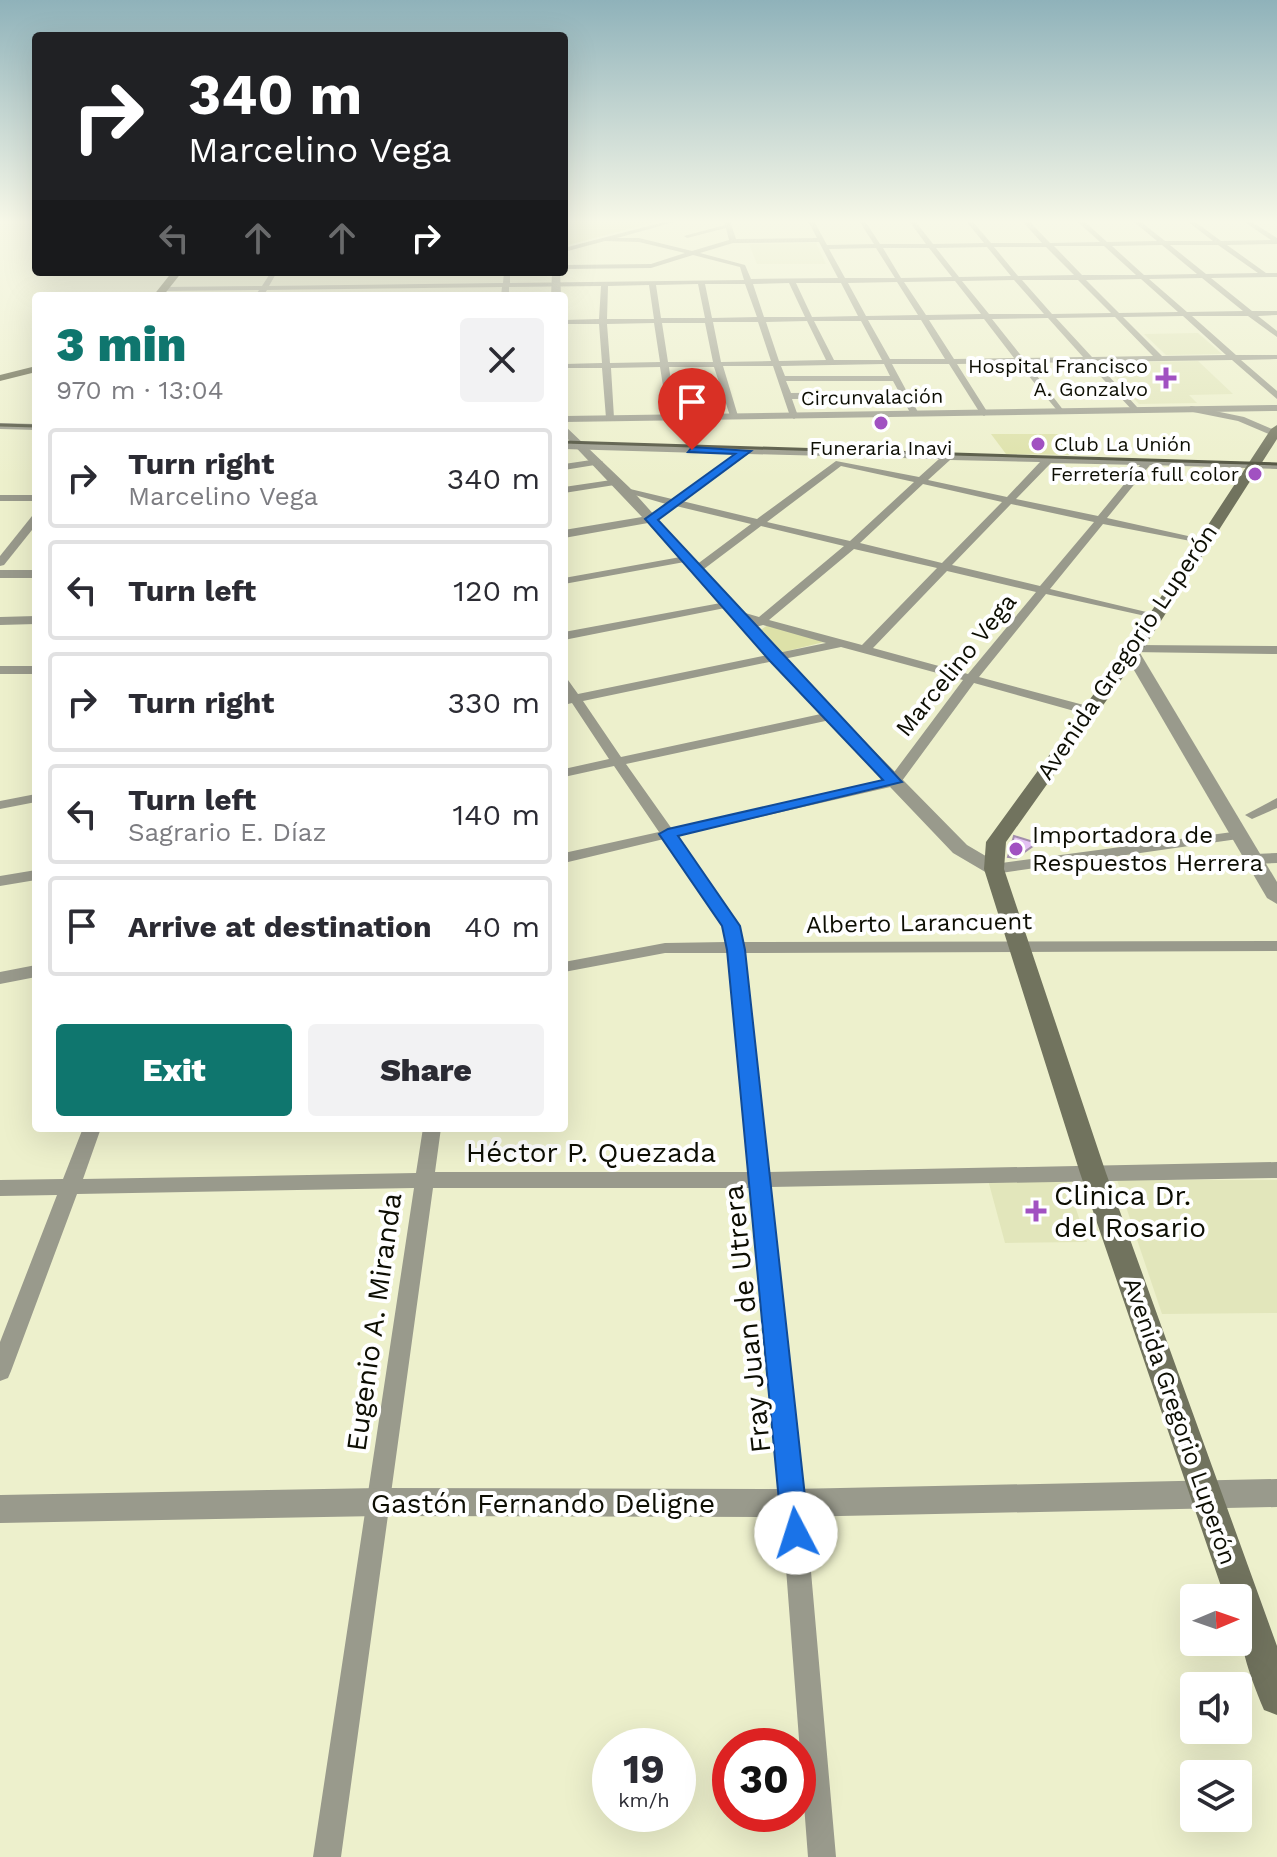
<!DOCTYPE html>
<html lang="en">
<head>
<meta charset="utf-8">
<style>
	body { margin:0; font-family:"Work Sans",sans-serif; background:#f2f2f3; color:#2b2b33; height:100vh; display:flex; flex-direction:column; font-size:30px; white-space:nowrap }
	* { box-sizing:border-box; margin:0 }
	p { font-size:26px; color:#7c7c81 }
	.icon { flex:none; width:44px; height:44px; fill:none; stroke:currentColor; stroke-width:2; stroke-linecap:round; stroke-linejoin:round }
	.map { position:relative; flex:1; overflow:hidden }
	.details { position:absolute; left:32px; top:292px; width:536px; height:840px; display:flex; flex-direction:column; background:#fff; border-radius:8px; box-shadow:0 8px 32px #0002 }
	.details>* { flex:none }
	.guide { position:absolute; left:32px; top:32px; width:536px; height:244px; border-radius:8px; box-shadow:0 8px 32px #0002; background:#202124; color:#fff; overflow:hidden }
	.needle { width:52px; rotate:88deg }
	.fabs { position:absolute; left:1180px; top:1584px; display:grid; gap:16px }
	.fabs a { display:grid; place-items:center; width:72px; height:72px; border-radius:8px; background:#fff; box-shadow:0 8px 32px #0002; font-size:40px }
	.speed { position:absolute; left:592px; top:1728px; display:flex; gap:16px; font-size:40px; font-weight:700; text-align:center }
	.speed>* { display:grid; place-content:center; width:104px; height:104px; border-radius:50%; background:#fff; box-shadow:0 8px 32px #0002; line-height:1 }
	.speed small { font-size:20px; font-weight:400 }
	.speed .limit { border:12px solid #d22; background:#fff; color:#111 }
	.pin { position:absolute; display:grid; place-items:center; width:68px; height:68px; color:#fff; margin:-82px -34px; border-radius:50% 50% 50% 0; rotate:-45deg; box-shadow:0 0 8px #0007 }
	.pin .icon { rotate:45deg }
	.me { position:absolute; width:88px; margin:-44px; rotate:355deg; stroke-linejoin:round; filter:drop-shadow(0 0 6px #0008) }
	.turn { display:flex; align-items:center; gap:28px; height:168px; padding:0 24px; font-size:36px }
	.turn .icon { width:104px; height:104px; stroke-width:2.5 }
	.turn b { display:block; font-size:56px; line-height:68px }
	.lanes { display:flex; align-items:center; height:76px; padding:0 24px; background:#0003; justify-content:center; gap:40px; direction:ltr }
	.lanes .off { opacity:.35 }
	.round { display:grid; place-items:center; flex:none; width:84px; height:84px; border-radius:8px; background:#f2f2f3 }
	.headline { display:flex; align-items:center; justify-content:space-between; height:136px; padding:0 24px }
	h1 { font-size:48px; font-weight:800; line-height:60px; color:#0f766e }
	.button { display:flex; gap:16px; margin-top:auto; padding:16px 24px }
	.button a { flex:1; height:92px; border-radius:8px; background:#0f766e; color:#fff; font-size:32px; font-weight:800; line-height:92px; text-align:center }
	.button a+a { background:#f2f2f3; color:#2b2b33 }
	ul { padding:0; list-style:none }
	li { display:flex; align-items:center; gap:24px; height:100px; margin:0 16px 12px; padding:0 8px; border:4px solid #e1e1e2; border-radius:8px }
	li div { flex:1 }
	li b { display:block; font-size:30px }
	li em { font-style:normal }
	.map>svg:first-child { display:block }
	.built { fill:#e2e6bb }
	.green { fill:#dde1a8 }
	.building { fill:#e3c0f3; stroke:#a28eab; stroke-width:2 }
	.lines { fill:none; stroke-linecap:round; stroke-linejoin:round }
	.minor { fill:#999a8c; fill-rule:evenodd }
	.tertiary { fill:#999a8c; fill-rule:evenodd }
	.secondary { fill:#71735e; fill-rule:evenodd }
	.primary { fill:#56583e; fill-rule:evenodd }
	.rail { stroke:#4d4f3c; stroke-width:3 }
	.route { fill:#1a73e8; stroke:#114b97; stroke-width:2 }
	.poi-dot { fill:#a151c1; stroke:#fff; stroke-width:3 }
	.labels { text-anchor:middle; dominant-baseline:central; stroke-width:8; stroke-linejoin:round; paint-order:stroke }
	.far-poi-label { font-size:20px; fill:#0d0e03; stroke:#fff; text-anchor:end }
	.far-street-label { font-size:20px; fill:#0d0e03; stroke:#fff }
	.street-label { font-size:24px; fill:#0d0e03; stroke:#fff }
	.poi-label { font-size:24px; fill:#0d0e03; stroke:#fff; text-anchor:start }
	.near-street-label { font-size:28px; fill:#0d0e03; stroke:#fff }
	.near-poi-label { font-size:28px; fill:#0d0e03; stroke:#fff; text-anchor:start }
</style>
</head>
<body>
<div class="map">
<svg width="1277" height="1857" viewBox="0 0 1277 1857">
	<rect width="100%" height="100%" fill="#edf0cc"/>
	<g class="built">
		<polygon points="816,243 826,264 757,264 749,244"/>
		<polygon points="1198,333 1222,354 1166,355 1144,334"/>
		<polygon points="1198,361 1233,394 1189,395 1197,403 1139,404 1101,363"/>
		<polygon points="1066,1179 1087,1242 1005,1243 988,1180"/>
		<polygon points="1117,1180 1277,1180 1277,1313 1162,1314"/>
	</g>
	<g class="green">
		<polygon points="636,221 659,221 564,246 564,222"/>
		<polygon points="991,434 1069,434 1086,455 1006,454"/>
		<polygon points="768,625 824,642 779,653 759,631"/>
	</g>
	<polygon class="building" points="1014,836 1037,843 1016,858 1008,857"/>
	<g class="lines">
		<g class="minor">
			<path d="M 668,221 L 678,221 L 617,238 L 639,238 L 692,251 L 729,240 L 726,228 L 687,238 L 684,236 L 725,225 L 724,221 L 730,221 L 736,239 L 817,238 L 808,221 L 814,221 L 827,245 L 874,244 L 859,221 L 865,221 L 880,244 L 926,244 L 909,221 L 915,221 L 933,244 L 984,243 L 966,221 L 972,221 L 991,243 L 1042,243 L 1022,221 L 1029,221 L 1050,243 L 1100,242 L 1077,221 L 1084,221 L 1107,242 L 1157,241 L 1133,221 L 1140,221 L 1165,241 L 1213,241 L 1187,221 L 1194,221 L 1221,241 L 1271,240 L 1243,221 L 1250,221 L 1277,238 L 1277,244 L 1227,245 L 1266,273 L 1277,273 L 1277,277 L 1211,278 L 1252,311 L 1277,311 L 1277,315 L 1258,316 L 1277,331 L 1277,337 L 1248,316 L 1192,316 L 1236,355 L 1277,355 L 1277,359 L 1241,360 L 1277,391 L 1277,399 L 1232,360 L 1096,362 L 1137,407 L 1138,409 L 1134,412 L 1087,362 L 1027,363 L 1064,411 L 1060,414 L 1018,363 L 957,364 L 988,413 L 984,416 L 980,413 L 949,364 L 892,364 L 919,414 L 918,416 L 912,416 L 902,398 L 792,399 L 798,416 L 794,419 L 790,416 L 773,366 L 723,366 L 738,416 L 734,419 L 730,416 L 714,367 L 669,367 L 676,417 L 672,420 L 668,417 L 660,367 L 611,368 L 614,418 L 610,421 L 606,418 L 602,368 L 564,368 L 564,364 L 602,363 L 599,324 L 564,324 L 564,320 L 599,319 L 601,286 L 509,287 L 509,296 L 501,296 L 502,287 L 267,290 L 263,296 L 256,295 L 259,290 L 164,291 L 160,289 L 164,287 L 262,286 L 271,272 L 277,272 L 269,286 L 503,283 L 504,272 L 510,272 L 510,283 L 744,280 L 740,267 L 693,255 L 651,268 L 564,269 L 564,265 L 651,264 L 685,253 L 639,242 L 605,241 L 564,252 L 564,248 ZM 819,242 L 838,278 L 751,279 L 745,265 L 700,253 L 733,243 ZM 1162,245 L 1197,274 L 1144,275 L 1112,246 ZM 1170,245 L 1218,245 L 1258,273 L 1206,274 ZM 1054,246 L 1104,246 L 1136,275 L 1082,275 ZM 987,247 L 1011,276 L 959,277 L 936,248 ZM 994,247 L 1046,247 L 1074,275 L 1018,276 ZM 876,248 L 895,278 L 845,278 L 829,249 ZM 883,248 L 929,248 L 952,277 L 901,278 ZM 1202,278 L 1243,311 L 1187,312 L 1149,279 ZM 1141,279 L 1178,312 L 1119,313 L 1086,280 ZM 1014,280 L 1044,314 L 989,314 L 962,281 ZM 1022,280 L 1078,280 L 1111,313 L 1052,314 ZM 955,281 L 981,314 L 926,315 L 904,282 ZM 897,282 L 918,315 L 866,316 L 848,283 ZM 789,283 L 805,317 L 764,317 L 753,284 ZM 796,283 L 841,283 L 858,316 L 812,317 ZM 698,284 L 705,318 L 661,318 L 656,285 ZM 705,284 L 745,284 L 757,317 L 712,318 ZM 649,285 L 654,319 L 607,319 L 608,286 ZM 1183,316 L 1226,355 L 1162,356 L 1123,317 ZM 1115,317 L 1153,356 L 1092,357 L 1056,318 ZM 1048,318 L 1083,357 L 1023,358 L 992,319 ZM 984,319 L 1014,358 L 954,359 L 929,320 ZM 868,320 L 921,320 L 945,359 L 890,359 ZM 807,321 L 826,360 L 779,361 L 766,322 ZM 814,321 L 861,321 L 882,360 L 834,360 ZM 713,322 L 758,322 L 771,361 L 721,362 ZM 654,323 L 660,362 L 610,363 L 607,324 ZM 662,323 L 705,323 L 713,362 L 668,362 ZM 884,364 L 890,376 L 785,376 L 781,366 ZM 786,381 L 893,381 L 899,392 L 791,393 Z"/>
			<polygon points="1191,406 1244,417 1277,431 1277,435 1271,435 1238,421 1188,411 1187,409"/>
			<polygon points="0,423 36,424 36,430 0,429"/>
			<path d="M 564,443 L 1277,463 L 1277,469 L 1150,465 L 1107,518 L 1206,540 L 1206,544 L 1103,524 L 1050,589 L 1159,615 L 1159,619 L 1046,594 L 979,677 L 1095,708 L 1095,714 L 1085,714 L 974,683 L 899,785 L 677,836 L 739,926 L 743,942 L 1277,941 L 1277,951 L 744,953 L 769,1172 L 1277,1162 L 1277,1178 L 770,1187 L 805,1503 L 836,1857 L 808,1857 L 781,1503 L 751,1188 L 433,1188 L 341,1857 L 313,1857 L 414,1188 L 77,1194 L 11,1371 L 8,1378 L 0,1381 L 0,1342 L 57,1195 L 0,1196 L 0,1180 L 63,1179 L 83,1128 L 101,1128 L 83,1179 L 416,1173 L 423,1128 L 441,1128 L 435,1172 L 749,1172 L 728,953 L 665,953 L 564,972 L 564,962 L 665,943 L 726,942 L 723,926 L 664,839 L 564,863 L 564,853 L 659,832 L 614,766 L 564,777 L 564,769 L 609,759 L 572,703 L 564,705 L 564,697 L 567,697 L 564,692 L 564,679 L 568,680 L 578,694 L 826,643 L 763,625 L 752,628 L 752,622 L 729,614 L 735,610 L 759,617 L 844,546 L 761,526 L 700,572 L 692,572 L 692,568 L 751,524 L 676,506 L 655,521 L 647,521 L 647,517 L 666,504 L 621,491 L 626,488 L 672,499 L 736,454 L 564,449 ZM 748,454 L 939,459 L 919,477 L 836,461 L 757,519 L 682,501 ZM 950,460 L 1040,462 L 1007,497 L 928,480 ZM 1051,463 L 1140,465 L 1098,516 L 1016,499 ZM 841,466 L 914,482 L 850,541 L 767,522 ZM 923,484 L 1002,502 L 942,563 L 860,543 ZM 1011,504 L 1094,522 L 1040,586 L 952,565 ZM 854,549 L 937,568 L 862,645 L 769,620 ZM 947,571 L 1036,592 L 968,674 L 873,648 ZM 841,647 L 963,680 L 889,779 L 672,829 L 626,764 L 830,720 L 835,719 L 835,713 L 830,712 L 621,757 L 583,701 Z"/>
			<polygon points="598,459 603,462 601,464 564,470 564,464"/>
			<polygon points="618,479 623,482 621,484 564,493 564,487"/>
			<rect x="0" y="495" width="36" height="6"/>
			<polygon points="36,515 36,525 4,565 0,566 0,556 32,516"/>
			<polygon points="686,556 691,559 690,561 564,584 564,578"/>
			<polygon points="726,602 730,603 730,607 564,640 564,632"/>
			<polygon points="36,616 36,624 0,625 0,617"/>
			<polygon points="1135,645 1277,646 1277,654 1131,652 1131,646"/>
			<rect x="0" y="666" width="36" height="8"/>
			<polygon points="36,794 36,802 0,809 0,801"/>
			<polygon points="1277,798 1277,808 1252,819 1245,815"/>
			<polygon points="1240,831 1245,832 1247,835 1245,838 994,874 986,869 994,864"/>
			<polygon points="1277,853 1277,863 1255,864 1247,859 1255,854"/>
			<polygon points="36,870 36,880 0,886 0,876"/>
			<polygon points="36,965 36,977 0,984 0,972"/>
		</g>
		<g class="tertiary">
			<polygon points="552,272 560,272 561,296 551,296"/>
			<polygon points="1277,405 1277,411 564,422 564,416"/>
			<polygon points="564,425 630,488 780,655 967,845 1001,865 1003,869 1001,873 987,873 953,853 770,661 648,523 564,538 564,530 642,517 564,435"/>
			<rect x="0" y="570" width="36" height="8"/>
			<polygon points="1132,648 1140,653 1277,882 1277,904 1267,898 1124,653"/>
			<polygon points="1277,1479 1277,1507 793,1517 379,1516 0,1523 0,1495 379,1488 793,1489"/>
		</g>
		<path class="secondary" d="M 1277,425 L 1277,439 L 1143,649 L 1006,842 L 1004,869 L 1106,1173 L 1277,1646 L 1277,1715 L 1264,1710 C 1247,1669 1238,1642 1238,1598 L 1225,1598 L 1080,1173 L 984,869 L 986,842 L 1128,647 L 1271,429 Z"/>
		<g class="primary">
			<polygon points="172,272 182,272 163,296 153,296"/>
			<polygon points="36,366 36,372 0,381 0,375"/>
		</g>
		<g class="rail">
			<polyline points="0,425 36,426"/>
			<polyline points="564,442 1277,464"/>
		</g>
	</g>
	<linearGradient id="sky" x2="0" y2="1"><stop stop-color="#8fb2ba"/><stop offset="0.46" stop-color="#f7f8e8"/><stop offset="1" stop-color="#f7f8e8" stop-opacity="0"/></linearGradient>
	<rect width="1277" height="481" fill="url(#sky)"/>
	<polygon class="route" points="692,447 751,451 658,520 902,782 678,836 740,926 745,950 809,1533 805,1542 796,1546 786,1542 782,1533 727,950 722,926 659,834 668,829 883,780 770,661 645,519 735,454 688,452"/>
	<g class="poi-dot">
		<path d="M1162 366h8v8h8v8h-8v8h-8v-8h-8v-8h8z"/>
		<circle cx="881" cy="423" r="8"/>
		<circle cx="1038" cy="444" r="8"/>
		<circle cx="1255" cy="474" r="8"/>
		<circle cx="1016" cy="849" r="8"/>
		<path d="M1032 1199h8v8h8v8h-8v8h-8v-8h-8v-8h8z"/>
	</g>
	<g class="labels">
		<g class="far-poi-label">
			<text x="1148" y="366">Hospital Francisco<tspan x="1148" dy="23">A. Gonzalvo</tspan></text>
			<text x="1054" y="444" text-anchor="start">Club La Unión</text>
			<text x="881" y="448" text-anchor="middle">Funeraria Inavi</text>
			<text x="1239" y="474">Ferretería full color</text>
		</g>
		<g class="far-street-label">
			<text transform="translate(872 397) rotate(-1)">Circunvalación</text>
		</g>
		<g class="street-label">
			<text transform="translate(1127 652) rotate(-56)">Avenida Gregorio Luperón</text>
			<text transform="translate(956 665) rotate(-51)">Marcelino Vega</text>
			<text transform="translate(919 923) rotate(-1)">Alberto Larancuent</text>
			<text transform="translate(1180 1421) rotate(71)">Avenida Gregorio Luperón</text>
		</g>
		<g class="poi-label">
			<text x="1032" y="835">Importadora de<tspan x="1032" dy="28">Respuestos Herrera</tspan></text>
		</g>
		<g class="near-street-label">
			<text x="591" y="1152">Héctor P. Quezada</text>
			<text transform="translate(747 1319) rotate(-96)">Fray Juan de Utrera</text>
			<text transform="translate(374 1322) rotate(-82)">Eugenio A. Miranda</text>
			<text x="543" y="1503">Gastón Fernando Deligne</text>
		</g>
		<g class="near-poi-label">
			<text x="1054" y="1195">Clinica Dr.<tspan x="1054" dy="32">del Rosario</tspan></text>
		</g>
	</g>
</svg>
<div class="fabs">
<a><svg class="needle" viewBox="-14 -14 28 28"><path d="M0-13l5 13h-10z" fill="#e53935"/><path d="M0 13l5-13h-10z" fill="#7c7c81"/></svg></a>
<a><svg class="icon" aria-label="sound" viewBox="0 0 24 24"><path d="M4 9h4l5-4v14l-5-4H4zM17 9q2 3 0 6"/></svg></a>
<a><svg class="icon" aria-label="layers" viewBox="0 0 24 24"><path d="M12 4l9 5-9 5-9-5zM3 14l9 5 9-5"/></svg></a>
</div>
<div class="speed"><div>19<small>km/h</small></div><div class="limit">30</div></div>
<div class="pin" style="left:692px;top:450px;background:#d93025"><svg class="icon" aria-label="arrive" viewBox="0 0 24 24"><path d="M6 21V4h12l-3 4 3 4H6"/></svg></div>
<svg class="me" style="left:796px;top:1533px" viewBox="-20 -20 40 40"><circle r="19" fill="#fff"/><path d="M0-13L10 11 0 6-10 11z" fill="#1a73e8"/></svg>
<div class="guide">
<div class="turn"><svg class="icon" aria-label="right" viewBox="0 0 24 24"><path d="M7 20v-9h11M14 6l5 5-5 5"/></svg><div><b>340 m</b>Marcelino Vega</div></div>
<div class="lanes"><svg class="icon off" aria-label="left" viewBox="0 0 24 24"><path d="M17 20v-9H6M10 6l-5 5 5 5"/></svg><svg class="icon off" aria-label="ahead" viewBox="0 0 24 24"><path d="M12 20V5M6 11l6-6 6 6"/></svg><svg class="icon off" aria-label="ahead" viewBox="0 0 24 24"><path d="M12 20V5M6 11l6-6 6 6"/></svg><svg class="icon" aria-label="right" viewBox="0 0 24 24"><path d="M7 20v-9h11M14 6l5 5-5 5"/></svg></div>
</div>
<section class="details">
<div class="headline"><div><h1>3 min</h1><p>970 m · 13:04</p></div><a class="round"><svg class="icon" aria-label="close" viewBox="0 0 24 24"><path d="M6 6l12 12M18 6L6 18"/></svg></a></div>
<ul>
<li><svg class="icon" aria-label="right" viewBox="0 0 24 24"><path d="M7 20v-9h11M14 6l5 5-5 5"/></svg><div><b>Turn right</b><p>Marcelino Vega</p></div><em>340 m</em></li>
<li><svg class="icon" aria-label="left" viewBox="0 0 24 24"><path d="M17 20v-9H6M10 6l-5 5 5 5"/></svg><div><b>Turn left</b></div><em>120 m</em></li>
<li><svg class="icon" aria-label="right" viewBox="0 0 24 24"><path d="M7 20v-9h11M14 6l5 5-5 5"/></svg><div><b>Turn right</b></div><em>330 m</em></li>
<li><svg class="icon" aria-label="left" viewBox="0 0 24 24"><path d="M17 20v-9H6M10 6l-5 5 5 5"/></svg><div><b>Turn left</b><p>Sagrario E. Díaz</p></div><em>140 m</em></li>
<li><svg class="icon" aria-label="arrive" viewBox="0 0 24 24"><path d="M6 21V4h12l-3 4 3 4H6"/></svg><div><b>Arrive at destination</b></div><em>40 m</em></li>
</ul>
<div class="button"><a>Exit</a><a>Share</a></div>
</section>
</div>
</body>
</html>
